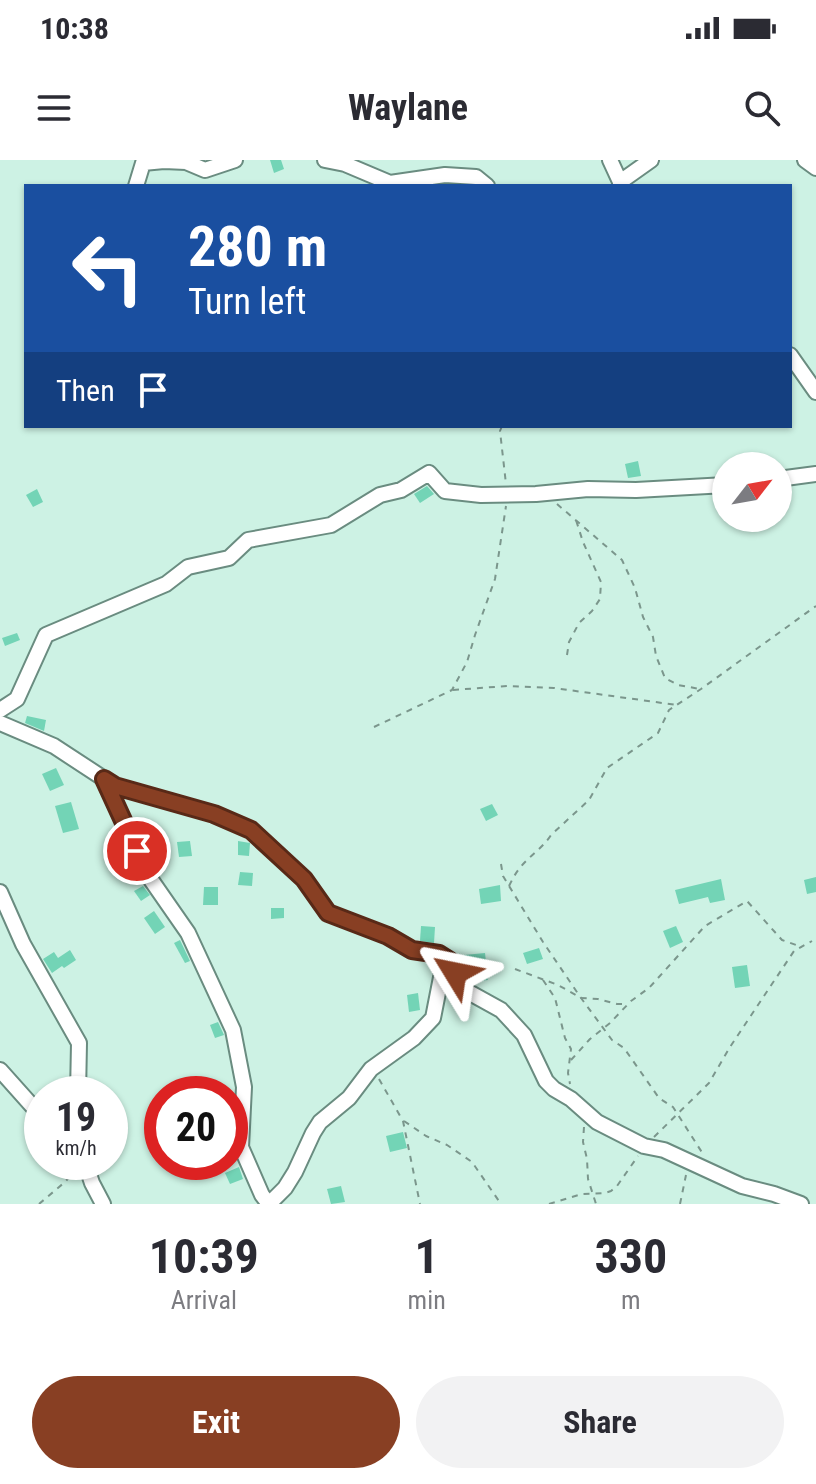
<!DOCTYPE html>
<html lang="en">
<head>
<meta charset="utf-8">
<style>
	body { margin:0; font-family:"Roboto Condensed",sans-serif; background:#f2f2f3; color:#2b2b33; height:100vh; display:flex; flex-direction:column; font-size:30px; white-space:nowrap }
	* { box-sizing:border-box; margin:0 }
	p { font-size:26px; color:#7c7c81 }
	.icon { flex:none; width:44px; height:44px; fill:none; stroke:currentColor; stroke-width:2; stroke-linecap:round; stroke-linejoin:round }
	.map { position:relative; height:1044px; overflow:hidden }
	.details { display:flex; flex-direction:column; background:#fff; flex:1 }
	.details>* { flex:none }
	.hud { position:absolute; left:24px; top:24px; width:768px; height:244px; border-radius:0px; box-shadow:0 2px 6px #0004; background:#1a4fa0; color:#fff; overflow:hidden }
	.needle { width:52px; rotate:59deg }
	.tools { position:absolute; left:712px; top:292px; display:grid; gap:16px }
	.tools a { display:grid; place-items:center; width:80px; height:80px; border-radius:50%; background:#fff; box-shadow:0 2px 6px #0004; font-size:40px }
	.speed { position:absolute; left:24px; top:916px; display:flex; gap:16px; font-size:40px; font-weight:700; text-align:center }
	.speed>* { display:grid; place-content:center; width:104px; height:104px; border-radius:50%; background:#fff; box-shadow:0 2px 6px #0004; line-height:1 }
	.speed small { font-size:20px; font-weight:400 }
	.speed .limit { border:12px solid #d22; background:#fff; color:#111 }
	.pin { position:absolute; display:grid; place-items:center; width:68px; height:68px; color:#fff; margin:-34px; border:4px solid #fff; border-radius:50%; box-shadow:0 2px 8px #0007 }
	.me { position:absolute; width:88px; margin:-44px; rotate:305deg; stroke-linejoin:round; filter:drop-shadow(0 0 6px #0008) }
	.turn { display:flex; align-items:center; gap:28px; height:168px; padding:0 32px; font-size:36px }
	.turn .icon { width:104px; height:104px; stroke-width:2.5 }
	.turn b { display:block; font-size:56px; line-height:68px }
	.then { display:flex; align-items:center; height:76px; padding:0 32px; background:#0003; gap:16px; font-size:30px }
	.eta { display:flex; justify-content:space-evenly; align-items:center; height:136px; text-align:center }
	.eta b { font-size:48px; font-weight:700; line-height:56px }
	.action { display:flex; gap:16px; margin-top:auto; padding:16px 32px }
	.action a { flex:1; height:92px; border-radius:48px; background:#883f23; color:#fff; font-size:32px; font-weight:700; line-height:92px; text-align:center }
	.action a+a { background:#f2f2f3; color:#2b2b33 }
	.status { display:flex; justify-content:space-between; align-items:center; height:56px; padding:0 40px; background:#fff; direction:ltr }
	.status svg { height:22px; fill:currentColor }
	header { display:flex; justify-content:space-between; align-items:center; height:104px; padding:0 32px; background:#fff; font-size:36px; font-weight:700 }
	.map>svg:first-child { display:block }
	.building { fill:#73d4b6 }
	.lines { fill:none; stroke-linecap:round; stroke-linejoin:round }
	.minor-casing { stroke:#6a8c80; stroke-width:18 }
	.path { stroke:#7b968c; stroke-width:2; stroke-dasharray:6 6; stroke-linecap:butt }
	.minor { stroke:#fff; stroke-width:14 }
	.route-casing { stroke:#582917; stroke-width:20 }
	.route { stroke:#883f23; stroke-width:14 }
</style>
</head>
<body>
<div class="status"><b>10:38</b><svg viewBox="0 0 49 12"><path d="M0 12V9h3v3zM5 12V6h3v6zM10 12V3h3v9zM15 12V0h3v12zM26 1h20v11H26zM47 4h2v5h-2z"/></svg></div>
<header><svg class="icon" aria-label="menu" viewBox="0 0 24 24"><path d="M4 6h16M4 12h16M4 18h16"/></svg>Waylane<svg class="icon" aria-label="search" viewBox="0 0 24 24"><circle cx="10" cy="10" r="6"/><path d="M15 15l6 6"/></svg></header>
<div class="map">
<svg width="816" height="1044" viewBox="0 0 816 1044">
	<rect width="100%" height="100%" fill="#cdf2e4"/>
	<g class="building">
		<polygon points="270,0 281,0 284,9 274,13"/>
		<polygon points="638,301 641,316 628,318 625,304"/>
		<polygon points="427,326 434,334 420,343 414,334"/>
		<polygon points="37,329 43,342 33,347 26,335"/>
		<polygon points="17,473 20,480 5,486 2,478"/>
		<polygon points="27,556 46,560 44,571 25,563"/>
		<polygon points="56,608 64,625 50,631 42,614"/>
		<polygon points="71,642 79,669 63,673 55,646"/>
		<polygon points="492,644 498,655 486,661 480,649"/>
		<polygon points="190,681 192,696 179,697 177,682"/>
		<polygon points="238,681 250,683 249,696 238,695"/>
		<polygon points="240,712 253,713 252,726 238,725"/>
		<polygon points="816,717 816,732 807,734 804,720"/>
		<polygon points="721,719 725,740 710,743 708,737 679,744 675,730"/>
		<polygon points="500,725 501,741 481,744 479,729"/>
		<polygon points="143,726 150,735 141,741 134,731"/>
		<polygon points="204,727 218,727 218,745 203,745"/>
		<polygon points="271,748 284,748 284,758 271,759"/>
		<polygon points="154,751 165,767 155,774 144,758"/>
		<polygon points="421,766 435,767 434,783 420,781"/>
		<polygon points="676,766 683,782 670,788 663,771"/>
		<polygon points="180,780 190,801 185,803 174,783"/>
		<polygon points="539,788 543,799 527,804 523,793"/>
		<polygon points="70,790 76,800 64,808 62,806 52,813 43,799 54,792 58,798"/>
		<polygon points="485,793 488,820 471,822 467,819 464,795"/>
		<polygon points="747,805 750,826 735,828 732,807"/>
		<polygon points="418,833 420,850 409,852 407,835"/>
		<polygon points="218,862 224,875 215,878 210,865"/>
		<polygon points="403,972 407,988 390,992 386,976"/>
		<polygon points="239,1007 243,1019 230,1024 225,1013"/>
		<polygon points="341,1026 345,1042 331,1044 327,1029"/>
	</g>
	<g class="lines">
		<g class="minor-casing">
			<g id="minor">
				<polyline points="325,0 345,4 390,23 445,15 476,17 487,26"/>
				<polyline points="610,0 622,26"/>
				<polyline points="805,0 816,8"/>
				<polyline points="620,22 651,0"/>
				<polyline points="136,26 143,3 164,1 186,2 205,10 235,0"/>
				<polyline points="790,195 816,232"/>
				<polyline points="778,319 816,314"/>
				<polyline points="0,550 17,539 46,475 166,424 188,407 229,398 248,380 331,365 380,335 401,330 429,313 445,331 481,335 536,334 588,329 636,330 726,325"/>
				<polyline points="0,563 54,586 115,626 214,654 251,670 304,719 328,753 388,776 412,790 439,794 450,801 454,807 458,824 463,829 501,850 524,875 546,921 554,929 571,939 597,962 644,986 664,990 742,1026 774,1034 801,1044"/>
				<polyline points="104,619 147,714 188,773 233,870 244,927 241,987 262,1035 269,1044"/>
				<polyline points="0,732 23,784 79,883 78,934"/>
				<polyline points="0,910 42,957"/>
				<polyline points="85,1002 92,1023 103,1044"/>
				<polyline points="269,1044 285,1028 295,1012 313,973 320,962 349,938 371,909 414,878 433,858 445,797"/>
			</g>
		</g>
		<g class="path">
			<polyline points="502,266 500,271 506,324"/>
			<polyline points="557,344 622,400 635,428 643,457 653,477 656,496 665,518 678,525 700,529"/>
			<polyline points="567,495 569,482 579,463 592,451 600,439 601,422 583,382 576,360"/>
			<polyline points="453,530 507,526 554,528 677,545"/>
			<polyline points="374,567 452,530 467,502 475,475 495,419 506,346"/>
			<polyline points="501,704 503,716 543,782 581,838 612,880 624,888 659,938 673,947 703,994"/>
			<path d="M 509,726 C 512,720 515,714 519,709 C 529,696 543,688 551,675 L 589,640 L 607,608 L 658,573 L 669,550 L 701,529 L 816,446"/>
			<polyline points="515,809 558,825 581,838 598,839 617,844 626,844"/>
			<polyline points="543,820 555,838 565,878 571,889 568,913 570,924"/>
			<polyline points="571,900 590,879 610,863 631,841 649,828 705,766 747,741 782,780 802,787"/>
			<polyline points="379,919 403,961 420,1044"/>
			<polyline points="404,961 426,976 447,985 472,1002 501,1044"/>
			<polyline points="584,967 583,982 587,999 588,1019 596,1044"/>
			<polyline points="654,977 709,923 730,887 794,791 812,781"/>
			<polyline points="39,1044 65,1022 76,1009"/>
			<polyline points="549,1044 582,1034 605,1033 611,1031 617,1026 638,996"/>
			<polyline points="680,1044 686,1015"/>
		</g>
		<use href="#minor" class="minor"/>
	</g>
	<g class="lines">
		<g class="route-casing">
			<polyline id="route" points="137,691 104,619 115,626 214,654 251,670 304,719 328,753 388,776 412,790 439,794 450,801 455,813"/>
		</g>
		<use href="#route" class="route"/>
	</g>
</svg>
<div class="tools">
<a><svg class="needle" viewBox="-14 -14 28 28"><path d="M0-13l5 13h-10z" fill="#e53935"/><path d="M0 13l5-13h-10z" fill="#7c7c81"/></svg></a>
</div>
<div class="speed"><div>19<small>km/h</small></div><div class="limit">20</div></div>
<div class="pin" style="left:137px;top:691px;background:#d93025"><svg class="icon" aria-label="arrive" viewBox="0 0 24 24"><path d="M6 21V4h12l-3 4 3 4H6"/></svg></div>
<svg class="me" style="left:455px;top:813px" viewBox="-20 -20 40 40"><path d="M0-17L14 15 0 8-14 15z" fill="#883f23" stroke="#fff" stroke-width="4"/></svg>
<div class="hud">
<div class="turn"><svg class="icon" aria-label="left" viewBox="0 0 24 24"><path d="M17 20v-9H6M10 6l-5 5 5 5"/></svg><div><b>280 m</b>Turn left</div></div>
<div class="then">Then<svg class="icon" aria-label="arrive" viewBox="0 0 24 24"><path d="M6 21V4h12l-3 4 3 4H6"/></svg></div>
</div>
</div>
<section class="details">
<div class="eta">
<div><b>10:39</b><p>Arrival</p></div>
<div><b>1</b><p>min</p></div>
<div><b>330</b><p>m</p></div>
</div>
<div class="action"><a>Exit</a><a>Share</a></div>
</section>
</body>
</html>
